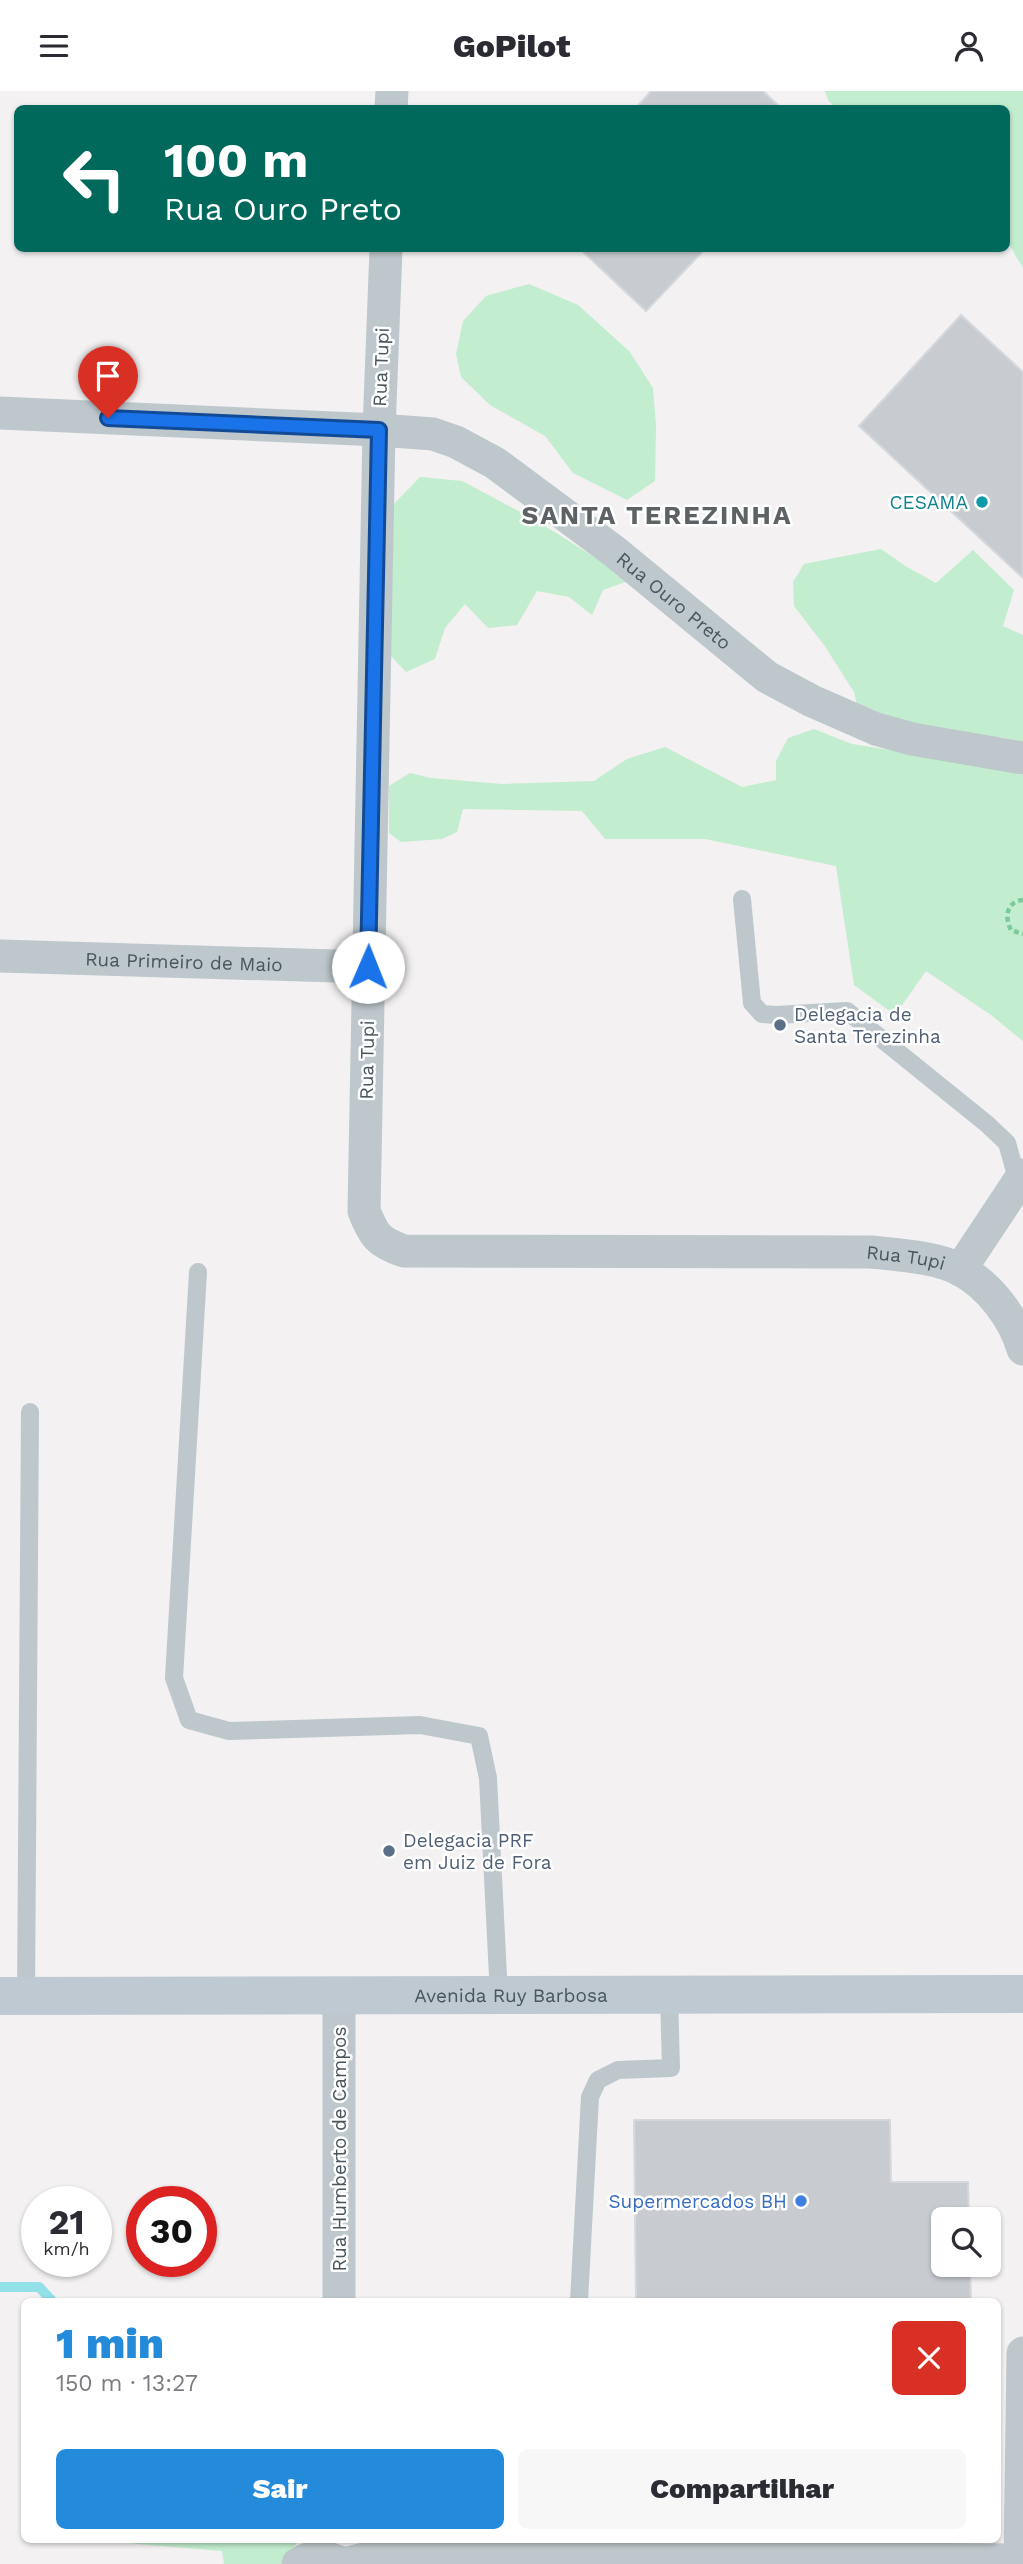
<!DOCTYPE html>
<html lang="pt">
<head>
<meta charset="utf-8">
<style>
	body { margin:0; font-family:"Work Sans",sans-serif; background:#f7f7f7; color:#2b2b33; height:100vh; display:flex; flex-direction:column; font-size:26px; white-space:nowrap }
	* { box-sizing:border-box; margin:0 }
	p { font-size:23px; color:#7c7c81 }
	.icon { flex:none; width:38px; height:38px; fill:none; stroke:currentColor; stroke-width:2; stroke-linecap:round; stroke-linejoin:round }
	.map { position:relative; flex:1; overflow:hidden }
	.panel { position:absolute; left:21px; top:2207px; width:980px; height:245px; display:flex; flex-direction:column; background:#fff; border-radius:10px; box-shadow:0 2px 5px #0004 }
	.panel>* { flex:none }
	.top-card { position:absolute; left:14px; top:14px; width:996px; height:147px; border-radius:10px; box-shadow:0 2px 5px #0004; background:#00695c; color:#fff; overflow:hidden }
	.buttons { position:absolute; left:931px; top:2116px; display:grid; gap:14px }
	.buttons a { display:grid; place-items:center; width:70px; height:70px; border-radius:10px; background:#fff; box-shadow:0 2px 5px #0004; font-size:35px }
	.speed { position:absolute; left:21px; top:2095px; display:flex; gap:14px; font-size:35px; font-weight:700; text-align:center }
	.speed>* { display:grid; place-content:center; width:91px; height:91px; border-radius:50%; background:#fff; box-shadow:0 2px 5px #0004; line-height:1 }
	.speed small { font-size:18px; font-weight:400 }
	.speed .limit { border:10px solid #d22; background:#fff; color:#111 }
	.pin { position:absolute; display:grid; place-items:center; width:60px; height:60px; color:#fff; margin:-72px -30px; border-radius:50% 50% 50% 0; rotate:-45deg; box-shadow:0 0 7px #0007 }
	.pin .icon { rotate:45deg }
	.me { position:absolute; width:77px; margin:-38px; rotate:1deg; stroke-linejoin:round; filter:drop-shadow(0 0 5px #0008) }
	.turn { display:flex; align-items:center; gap:24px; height:147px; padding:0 35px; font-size:32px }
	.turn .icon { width:91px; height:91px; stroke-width:2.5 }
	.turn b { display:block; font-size:49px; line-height:60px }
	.round { display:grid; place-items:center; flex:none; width:74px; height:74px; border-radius:10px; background:#f7f7f7 }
	.headline { display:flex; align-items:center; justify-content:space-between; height:119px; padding:0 35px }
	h1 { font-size:42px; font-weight:800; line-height:52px; color:#248ada }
	.action { display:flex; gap:14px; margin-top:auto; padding:14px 35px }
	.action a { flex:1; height:80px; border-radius:10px; background:#248ada; color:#fff; font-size:28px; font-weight:800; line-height:80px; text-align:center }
	.action a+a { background:#f7f7f7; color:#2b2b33 }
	header { display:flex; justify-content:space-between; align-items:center; height:91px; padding:0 35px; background:#fff; font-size:32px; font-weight:800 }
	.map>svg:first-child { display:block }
	.green { fill:#c2edce }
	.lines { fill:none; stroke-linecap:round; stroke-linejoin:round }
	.stream { stroke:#92e0e8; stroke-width:10 }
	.building { fill:#c8ccd0; stroke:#d5d8dc; stroke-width:2 }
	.path { stroke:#7cca9a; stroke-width:4.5; stroke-dasharray:5 3.5; stroke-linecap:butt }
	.lane { stroke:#bdc7cc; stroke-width:18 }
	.street { stroke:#bdc7cc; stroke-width:33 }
	.secondary { stroke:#bec9d1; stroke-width:38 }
	.route-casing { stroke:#114b97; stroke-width:18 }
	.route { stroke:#1a73e8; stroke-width:12 }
	.culture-dot { fill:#0f9aa8; stroke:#fff; stroke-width:2.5 }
	.service-dot { fill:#5c6f8a; stroke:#fff; stroke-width:2.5 }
	.shop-dot { fill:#3f7fe0; stroke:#fff; stroke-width:2.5 }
	.labels { text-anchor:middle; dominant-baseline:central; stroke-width:5; stroke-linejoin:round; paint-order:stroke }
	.street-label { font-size:19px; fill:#49565d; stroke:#fff }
	.culture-label { font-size:19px; fill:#0d838f; stroke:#fff; text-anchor:end }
	.service-label { font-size:19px; fill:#4e5e75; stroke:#fff; text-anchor:start }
	.shop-label { font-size:19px; fill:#366cbe; stroke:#fff; text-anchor:end }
	.district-label { font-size:26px; font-weight:bold; letter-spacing:2px; fill:#5d6265; stroke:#fff }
</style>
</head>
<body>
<header><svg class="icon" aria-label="menu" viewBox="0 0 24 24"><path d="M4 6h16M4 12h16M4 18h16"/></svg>GoPilot<svg class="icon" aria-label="person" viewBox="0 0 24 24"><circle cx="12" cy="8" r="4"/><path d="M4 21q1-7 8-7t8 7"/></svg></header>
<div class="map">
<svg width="1023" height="2473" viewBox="0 0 1023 2473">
	<rect width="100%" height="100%" fill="#f3f1f1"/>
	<g class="green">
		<polygon points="825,0 1023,0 1023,177 1006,148 1006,18 836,17 828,9"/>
		<polygon points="529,193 578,214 630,261 653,297 656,334 655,390 627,409 573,382 545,345 490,314 461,286 456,263 463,230 486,205"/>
		<polygon points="420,386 462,390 537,430 631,489 603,499 592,524 569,506 537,500 517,534 488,537 465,513 445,537 435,568 406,581 386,560 391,416"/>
		<polygon points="881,458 907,476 936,492 973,459 1014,499 1003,535 1023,544 1023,651 1001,646 970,649 858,618 854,601 824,554 794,515 793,491 804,473"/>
		<polygon points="814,638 852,653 974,672 1023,684 1023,950 991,924 926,880 895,924 854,894 836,775 705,748 605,748 582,720 463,718 457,741 442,748 401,751 389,742 389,695 410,682 431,687 502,693 594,690 627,668 665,656 742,696 776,689 776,670 788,647"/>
		<polygon points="78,2448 300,2448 281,2473 224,2473 222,2460"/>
	</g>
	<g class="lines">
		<polyline class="stream" points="0,2196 39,2196 52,2210"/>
	</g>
	<g class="building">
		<polygon points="651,0 763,0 782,18 635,18"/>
		<polygon points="580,158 705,158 646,220"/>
		<polygon points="961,224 1023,281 1023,487 859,335"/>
		<polygon points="634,2029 890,2029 891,2091 968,2091 969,2128 943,2128 943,2174 970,2174 971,2210 636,2210"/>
	</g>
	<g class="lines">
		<path class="path" d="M 1023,809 C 1007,810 1004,826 1011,839 L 1023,843"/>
		<g class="lane">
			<polyline points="742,808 752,912 762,923 776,924 847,920 987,1033 1007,1052 1018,1091"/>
			<polyline points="198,1181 174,1587 189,1629 229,1640 420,1634 479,1645 488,1687 499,1905"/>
			<polyline points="26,1905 30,1321"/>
			<polyline points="579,2210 590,2006 598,1989 618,1979 671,1977 669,1905"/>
		</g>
		<g class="street">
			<polyline points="391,18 392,0"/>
			<path id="s1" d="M 386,158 L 379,339 L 364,1120 C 374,1145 378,1151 404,1160 L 871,1161 C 899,1164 936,1166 961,1179 C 990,1195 1014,1227 1023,1258"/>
			<path id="s2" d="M 0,322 L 379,339 L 433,343 L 456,351 L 495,372 L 615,461 L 767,586 L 812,610 L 876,638 L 912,648 L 1023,667"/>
			<path id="s3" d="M 0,865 L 368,876"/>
			<polyline points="960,1179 1023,1084"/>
			<polyline points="339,1906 339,2210"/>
			<path d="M 298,2473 C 312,2463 328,2465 343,2473"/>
			<polyline points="343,2473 377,2465 406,2465 1023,2469"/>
			<polyline points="1020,2473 1023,2262"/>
		</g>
		<path class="secondary" id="s4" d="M 0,1905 L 1023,1903"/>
	</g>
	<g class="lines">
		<g class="route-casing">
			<polyline id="route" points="108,327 379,339 368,876"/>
		</g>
		<use href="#route" class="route"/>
	</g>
	<circle class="culture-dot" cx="982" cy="411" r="7"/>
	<g class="service-dot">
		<circle cx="780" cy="934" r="7"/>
		<circle cx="389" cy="1760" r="7"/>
	</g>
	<circle class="shop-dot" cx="801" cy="2110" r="7"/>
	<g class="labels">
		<g class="street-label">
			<text transform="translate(381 276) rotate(-88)">Rua Tupi</text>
			<text stroke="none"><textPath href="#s2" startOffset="728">Rua Ouro Preto</textPath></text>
			<text stroke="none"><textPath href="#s3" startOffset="184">Rua Primeiro de Maio</textPath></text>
			<text transform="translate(367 969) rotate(-89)">Rua Tupi</text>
			<text stroke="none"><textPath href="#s1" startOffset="1524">Rua Tupi</textPath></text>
			<text stroke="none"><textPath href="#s4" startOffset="511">Avenida Ruy Barbosa</textPath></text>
			<text transform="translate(339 2058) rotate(-90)">Rua Humberto de Campos</text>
		</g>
		<g class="culture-label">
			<text x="968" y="411">CESAMA</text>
		</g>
		<g class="service-label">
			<text x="794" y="923">Delegacia de<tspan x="794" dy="22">Santa Terezinha</tspan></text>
			<text x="403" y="1749">Delegacia PRF<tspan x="403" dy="22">em Juiz de Fora</tspan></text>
		</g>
		<g class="shop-label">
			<text x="787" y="2110">Supermercados BH</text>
		</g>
		<g class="district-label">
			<text x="657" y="424">SANTA TEREZINHA</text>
		</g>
	</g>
</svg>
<div class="buttons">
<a><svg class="icon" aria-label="search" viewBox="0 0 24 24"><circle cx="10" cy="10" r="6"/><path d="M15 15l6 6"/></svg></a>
</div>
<div class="speed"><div>21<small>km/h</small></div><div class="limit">30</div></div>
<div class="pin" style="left:108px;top:327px;background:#d93025"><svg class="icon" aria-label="arrive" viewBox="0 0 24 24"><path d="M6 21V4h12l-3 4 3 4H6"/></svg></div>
<svg class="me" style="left:368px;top:876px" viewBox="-20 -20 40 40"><circle r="19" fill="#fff"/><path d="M0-13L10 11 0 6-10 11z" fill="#1a73e8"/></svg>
<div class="top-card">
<div class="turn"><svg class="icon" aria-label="left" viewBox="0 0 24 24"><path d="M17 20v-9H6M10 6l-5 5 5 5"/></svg><div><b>100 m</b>Rua Ouro Preto</div></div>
</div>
<section class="panel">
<div class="headline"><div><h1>1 min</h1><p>150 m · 13:27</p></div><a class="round" style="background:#d93025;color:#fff"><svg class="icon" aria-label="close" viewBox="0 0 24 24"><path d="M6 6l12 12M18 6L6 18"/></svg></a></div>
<div class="action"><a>Sair</a><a>Compartilhar</a></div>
</section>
</div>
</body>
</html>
